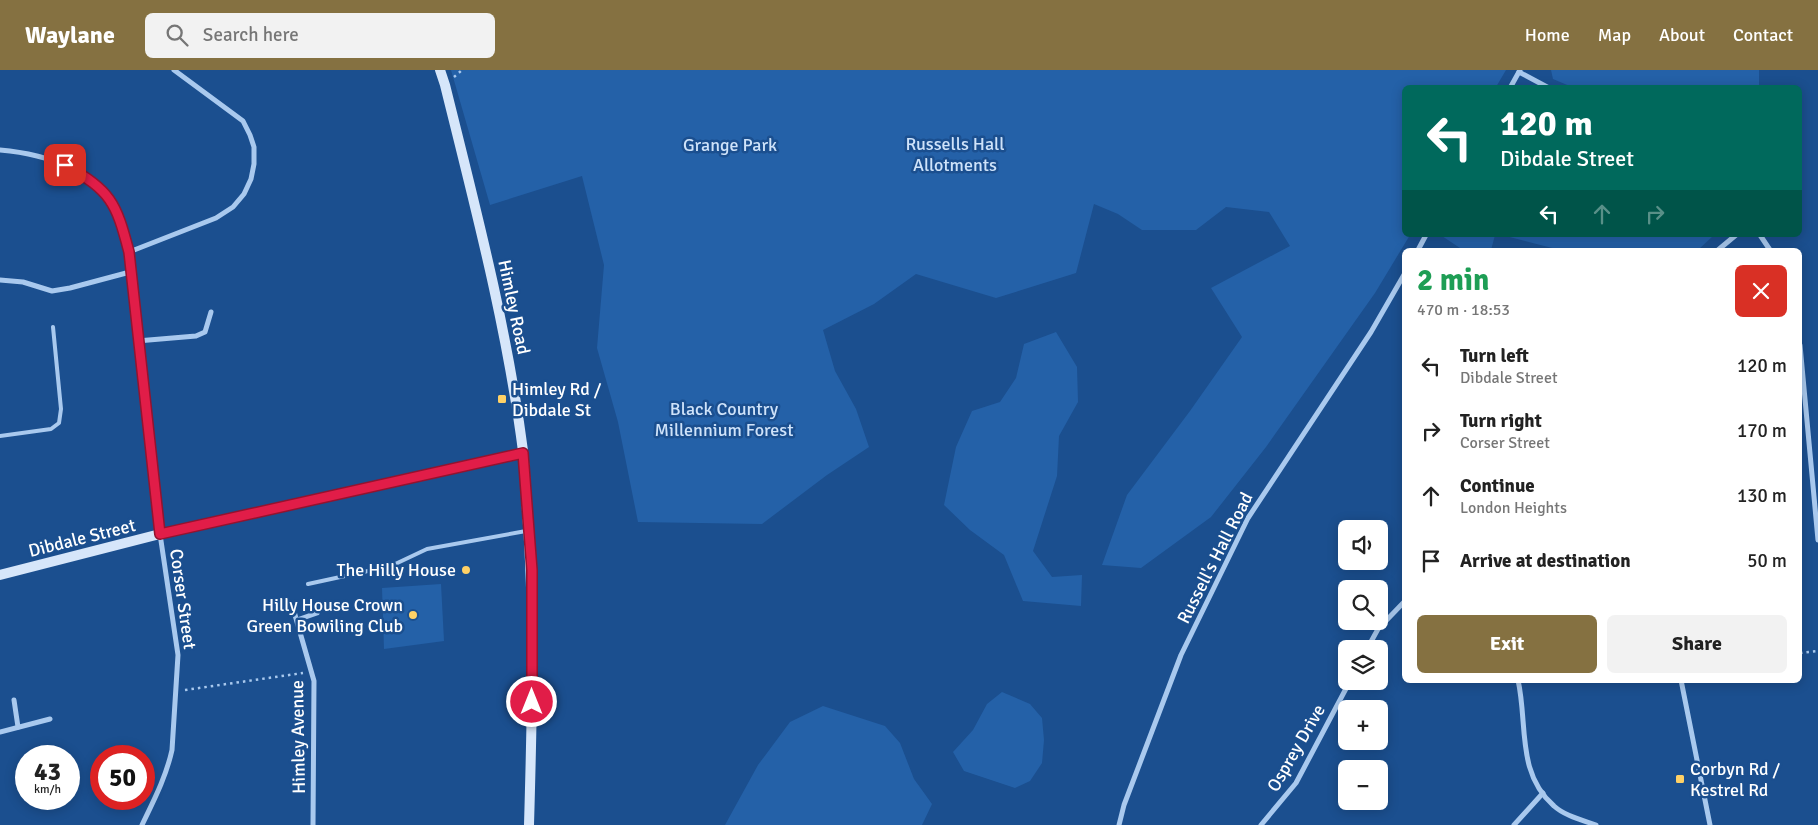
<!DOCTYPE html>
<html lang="en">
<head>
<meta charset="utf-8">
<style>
	body { margin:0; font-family:Signika,sans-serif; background:#f2f2f2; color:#222; height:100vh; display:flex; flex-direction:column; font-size:19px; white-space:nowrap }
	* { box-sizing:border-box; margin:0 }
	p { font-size:16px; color:#767676 }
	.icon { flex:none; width:28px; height:28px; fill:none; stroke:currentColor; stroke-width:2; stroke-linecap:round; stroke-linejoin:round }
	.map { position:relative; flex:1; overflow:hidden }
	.side { position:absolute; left:1402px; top:178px; width:400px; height:435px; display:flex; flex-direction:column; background:#fff; border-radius:8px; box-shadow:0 2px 12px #0003 }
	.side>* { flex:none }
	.guide { position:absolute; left:1402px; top:15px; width:400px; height:152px; border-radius:8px; box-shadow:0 2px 12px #0003; background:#00695c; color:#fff; overflow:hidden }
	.controls { position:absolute; left:1338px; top:450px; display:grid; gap:10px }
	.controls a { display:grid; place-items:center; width:50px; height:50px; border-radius:8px; background:#fff; box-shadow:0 2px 12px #0003; font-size:25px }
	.speed { position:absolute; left:15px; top:675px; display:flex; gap:10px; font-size:25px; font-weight:700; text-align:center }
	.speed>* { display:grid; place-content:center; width:65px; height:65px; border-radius:50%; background:#fff; box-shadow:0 2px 12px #0003; line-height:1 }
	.speed small { font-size:12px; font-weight:400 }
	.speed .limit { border:8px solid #d22; background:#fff; color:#111 }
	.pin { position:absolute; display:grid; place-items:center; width:42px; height:42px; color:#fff; margin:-21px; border-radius:10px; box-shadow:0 2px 8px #0006 }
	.me { position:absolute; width:55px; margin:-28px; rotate:0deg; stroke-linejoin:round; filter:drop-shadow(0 0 4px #0008) }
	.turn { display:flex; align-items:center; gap:18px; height:105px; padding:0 15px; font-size:22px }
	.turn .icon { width:65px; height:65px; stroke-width:2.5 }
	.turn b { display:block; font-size:35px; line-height:42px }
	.lanes { display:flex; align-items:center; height:48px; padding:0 15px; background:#0003; justify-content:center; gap:25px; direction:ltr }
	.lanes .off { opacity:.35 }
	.round { display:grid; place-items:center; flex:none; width:52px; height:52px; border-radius:8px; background:#f2f2f2 }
	.headline { display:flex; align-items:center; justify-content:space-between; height:85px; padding:0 15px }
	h1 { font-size:30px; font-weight:800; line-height:38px; color:#1e9e55 }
	.primary-button { display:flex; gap:10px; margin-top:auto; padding:10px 15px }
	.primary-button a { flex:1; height:58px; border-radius:8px; background:#857141; color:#fff; font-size:20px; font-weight:800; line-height:58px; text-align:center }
	.primary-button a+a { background:#f2f2f2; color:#222 }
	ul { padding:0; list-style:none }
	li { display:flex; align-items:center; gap:15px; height:65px; padding:0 15px }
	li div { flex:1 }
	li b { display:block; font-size:19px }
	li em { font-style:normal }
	header { display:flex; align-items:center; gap:30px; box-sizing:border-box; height:70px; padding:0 25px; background:#857141; color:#fff }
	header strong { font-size:24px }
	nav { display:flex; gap:28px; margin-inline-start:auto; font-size:18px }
	.search { width:350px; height:45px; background:#f2f2f2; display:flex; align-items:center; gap:12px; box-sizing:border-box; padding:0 18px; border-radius:8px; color:#767676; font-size:19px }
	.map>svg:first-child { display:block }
	.green { fill:#2461a8 }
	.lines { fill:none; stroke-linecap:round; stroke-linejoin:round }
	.path { stroke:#a9c9ee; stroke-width:2.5; stroke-dasharray:2.5 4; stroke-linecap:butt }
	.lane { stroke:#a9c9ee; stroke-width:4 }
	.street { stroke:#a9c9ee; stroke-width:5 }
	.secondary { stroke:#d6e6fa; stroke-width:10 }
	.route-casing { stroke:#92132f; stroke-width:12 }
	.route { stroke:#e11d48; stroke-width:9 }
	.poi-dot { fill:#ffd166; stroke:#1b4f8f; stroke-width:2 }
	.labels { text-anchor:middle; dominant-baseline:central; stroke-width:5; stroke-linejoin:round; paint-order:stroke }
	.park-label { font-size:18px; fill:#cfe3fa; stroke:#1b4f8f }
	.street-label { font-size:18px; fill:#fff; stroke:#1b4f8f }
	.poi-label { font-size:18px; fill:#fff; stroke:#1b4f8f; text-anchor:start }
</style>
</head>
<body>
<header>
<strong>Waylane</strong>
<div class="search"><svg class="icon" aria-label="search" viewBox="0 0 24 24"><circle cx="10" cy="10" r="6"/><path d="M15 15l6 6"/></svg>Search here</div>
<nav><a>Home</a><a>Map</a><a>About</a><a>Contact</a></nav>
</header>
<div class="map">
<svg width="1818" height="755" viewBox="0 0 1818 755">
	<rect width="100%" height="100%" fill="#1b4f8f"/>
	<g class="green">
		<polygon points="451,0 1506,0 1496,17 1405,18 1405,165 1410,165 1375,223 1266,377 1211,447 1141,498 1102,495 1127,425 1190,341 1242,267 1211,218 1290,176 1269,142 1226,137 1196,160 1142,160 1118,144 1094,134 1076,203 996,228 916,204 874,234 823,260 835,301 856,339 869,377 827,405 762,454 638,452 618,352 597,278 604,195 582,106 490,135"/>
		<polygon points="1551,0 1759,0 1759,17 1572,17 1553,9"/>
		<polygon points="1443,165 1495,165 1491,180 1463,180 1442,166"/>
		<polygon points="1502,165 1714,165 1698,180 1560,180"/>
		<polygon points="1056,262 1077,297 1078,332 1059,366 1057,406 1033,481 1052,507 1082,505 1081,536 1023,531 1004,485 970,460 944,435 956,377 972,341 1000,332 1016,308 1024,274"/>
		<polygon points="441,514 444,571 384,579 382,518"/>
		<polygon points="1002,622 1030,634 1042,648 1044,670 1042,693 1030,711 1015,718 964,701 953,682 973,660 987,634"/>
		<polygon points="823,636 885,656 900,673 914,709 932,734 922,755 725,755 758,695 790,652"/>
	</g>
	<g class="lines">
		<g class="path">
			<polyline points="454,7 462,0"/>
			<polyline points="1800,583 1818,581"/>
			<polyline points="185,620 303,603"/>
		</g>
		<g class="lane">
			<polyline points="0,366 51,359 59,353 61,339 53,257"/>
			<polyline points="308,514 391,496 427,479 526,461"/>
		</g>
		<g class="street">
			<polyline points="1519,2 1549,18"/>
			<polyline points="1510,18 1520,0"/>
			<path d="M 0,80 C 46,84 97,100 119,145 C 124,156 126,170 129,182 L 160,464 L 178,585 L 172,680 C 166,707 154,730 142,755"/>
			<polyline points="1760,165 1770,180"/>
			<polyline points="1418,180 1426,165"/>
			<polyline points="1718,180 1736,165"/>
			<polyline points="129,182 216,148 233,137 244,124 251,109 254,94 254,77 250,65 243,51 174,0"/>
			<polyline points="0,210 23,212 52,221 70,218 130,202"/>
			<polyline points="137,271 196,266 205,262 211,242"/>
			<polyline points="1800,275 1818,470"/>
			<polyline points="293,538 314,611 313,755"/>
			<polyline points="297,550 317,543"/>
			<polyline points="1367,579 1378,559 1405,531"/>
			<path d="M 1518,610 C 1528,654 1516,703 1554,736 C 1565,746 1582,750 1596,755"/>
			<polyline points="1681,610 1710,755"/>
			<polyline points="14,630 18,657"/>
			<polyline points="0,662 50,649"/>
			<polyline points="1119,755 1124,735 1181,585 1248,448 1371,262 1405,203"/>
			<polyline points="1261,755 1296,713 1350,611"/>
			<polyline points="1514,755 1543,723"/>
		</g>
		<g class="secondary">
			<path d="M 440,0 L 445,15 C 475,136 507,257 523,381 C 525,401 526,421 527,441 C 535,546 532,650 529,755"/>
			<polyline points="0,505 160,464 523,383"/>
		</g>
	</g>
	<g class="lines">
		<g class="route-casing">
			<path id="route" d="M 65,95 C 111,121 116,132 129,182 L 160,464 L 523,383 L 532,500 L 532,632"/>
		</g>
		<use href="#route" class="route"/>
	</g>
	<g class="poi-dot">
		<rect x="497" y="324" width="10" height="10" rx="2.5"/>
		<circle cx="466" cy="500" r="5"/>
		<circle cx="413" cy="545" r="5"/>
		<rect x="1675" y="704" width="10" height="10" rx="2.5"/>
	</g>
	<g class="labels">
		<g class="park-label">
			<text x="955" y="74">Russells Hall<tspan x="955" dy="21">Allotments</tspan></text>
			<text x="730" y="75">Grange Park</text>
			<text x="724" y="339">Black Country<tspan x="724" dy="21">Millennium Forest</tspan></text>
		</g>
		<g class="street-label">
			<text transform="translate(514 237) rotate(78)">Himley Road</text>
			<text transform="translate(82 468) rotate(-14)">Dibdale Street</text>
			<text transform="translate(1215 488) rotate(-63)">Russell's Hall Road</text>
			<text transform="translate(183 529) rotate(82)">Corser Street</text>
			<text transform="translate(298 667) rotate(-91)">Himley Avenue</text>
			<text transform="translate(1296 678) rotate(-60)">Osprey Drive</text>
		</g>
		<g class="poi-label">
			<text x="512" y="319">Himley Rd /<tspan x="512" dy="21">Dibdale St</tspan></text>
			<text x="456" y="500" text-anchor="end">The Hilly House</text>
			<text x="403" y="535" text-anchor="end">Hilly House Crown<tspan x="403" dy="21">Green Bowiling Club</tspan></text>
			<text x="1690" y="699">Corbyn Rd /<tspan x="1690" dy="21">Kestrel Rd</tspan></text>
		</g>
	</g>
</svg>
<div class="controls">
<a><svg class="icon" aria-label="sound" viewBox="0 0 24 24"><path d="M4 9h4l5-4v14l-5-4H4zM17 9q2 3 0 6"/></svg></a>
<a><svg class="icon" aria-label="search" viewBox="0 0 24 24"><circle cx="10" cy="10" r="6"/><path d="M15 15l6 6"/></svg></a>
<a><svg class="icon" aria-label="layers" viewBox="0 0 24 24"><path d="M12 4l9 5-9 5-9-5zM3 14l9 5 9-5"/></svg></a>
<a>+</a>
<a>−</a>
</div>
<div class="speed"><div>43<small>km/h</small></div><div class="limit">50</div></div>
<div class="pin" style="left:65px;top:95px;background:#d93025"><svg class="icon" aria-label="arrive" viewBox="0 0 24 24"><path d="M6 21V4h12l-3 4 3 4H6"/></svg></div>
<svg class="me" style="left:532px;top:632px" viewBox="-20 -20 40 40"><circle r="17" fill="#e11d48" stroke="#fff" stroke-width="3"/><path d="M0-11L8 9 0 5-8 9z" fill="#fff"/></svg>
<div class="guide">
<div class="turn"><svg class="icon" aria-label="left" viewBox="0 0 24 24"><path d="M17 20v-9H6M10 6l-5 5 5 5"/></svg><div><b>120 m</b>Dibdale Street</div></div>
<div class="lanes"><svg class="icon" aria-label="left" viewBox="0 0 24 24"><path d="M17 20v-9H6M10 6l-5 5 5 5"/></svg><svg class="icon off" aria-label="ahead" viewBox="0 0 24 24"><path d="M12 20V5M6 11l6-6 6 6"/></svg><svg class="icon off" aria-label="right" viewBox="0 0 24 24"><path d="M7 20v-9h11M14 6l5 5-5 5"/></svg></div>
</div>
<section class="side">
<div class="headline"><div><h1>2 min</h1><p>470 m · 18:53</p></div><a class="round" style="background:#d93025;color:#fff"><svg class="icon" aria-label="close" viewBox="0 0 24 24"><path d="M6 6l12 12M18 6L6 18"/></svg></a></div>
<ul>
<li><svg class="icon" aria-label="left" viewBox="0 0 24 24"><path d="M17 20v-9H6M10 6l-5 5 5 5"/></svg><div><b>Turn left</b><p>Dibdale Street</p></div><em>120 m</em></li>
<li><svg class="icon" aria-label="right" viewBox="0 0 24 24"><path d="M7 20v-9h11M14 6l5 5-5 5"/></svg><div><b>Turn right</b><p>Corser Street</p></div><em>170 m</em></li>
<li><svg class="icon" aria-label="ahead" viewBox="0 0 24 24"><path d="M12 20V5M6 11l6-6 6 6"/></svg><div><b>Continue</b><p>London Heights</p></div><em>130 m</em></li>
<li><svg class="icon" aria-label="arrive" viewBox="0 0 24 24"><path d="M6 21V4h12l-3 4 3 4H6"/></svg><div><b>Arrive at destination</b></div><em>50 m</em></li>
</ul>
<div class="primary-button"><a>Exit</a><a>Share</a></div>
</section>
</div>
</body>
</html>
